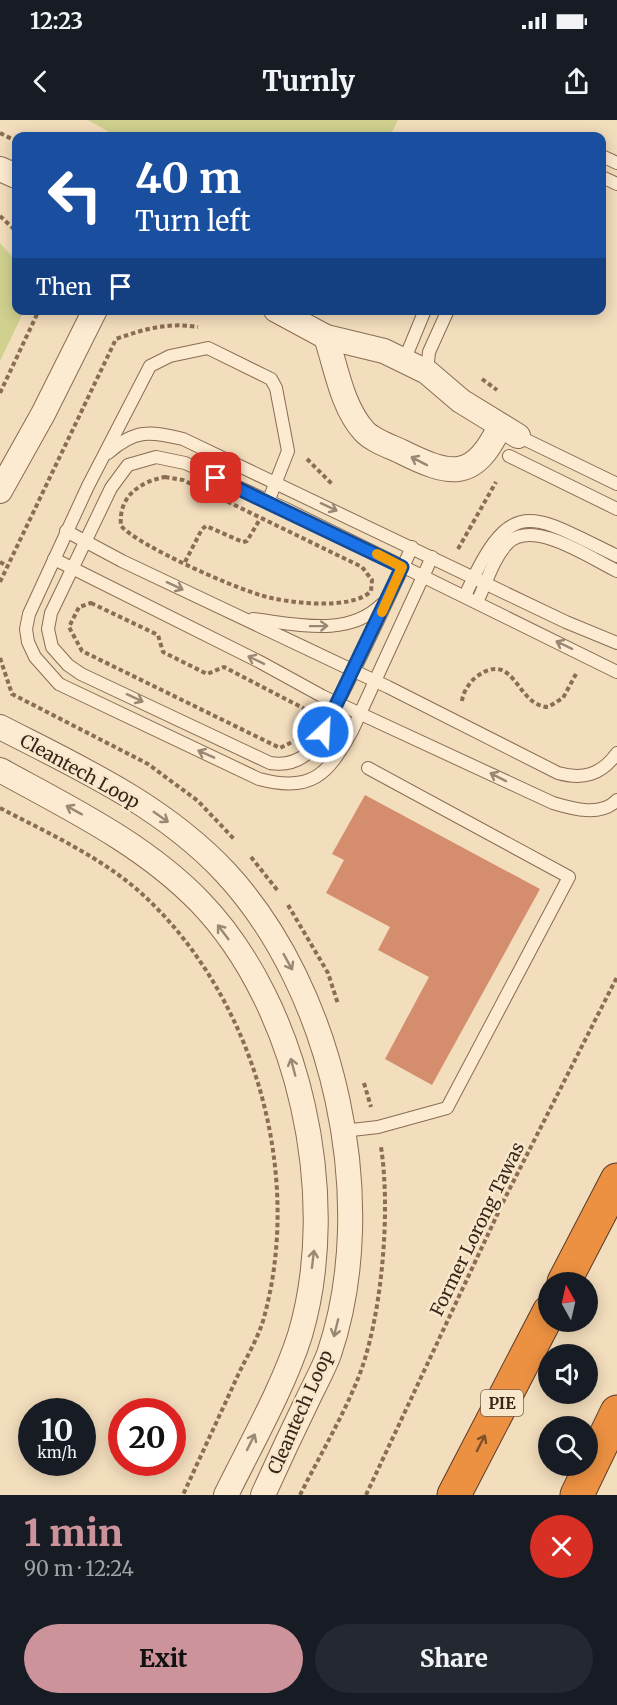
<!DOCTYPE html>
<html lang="en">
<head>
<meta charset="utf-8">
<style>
	body { margin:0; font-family:Merriweather,serif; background:#242831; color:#f1f3f6; height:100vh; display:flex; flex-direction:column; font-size:22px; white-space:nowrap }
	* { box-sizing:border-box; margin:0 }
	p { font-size:20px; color:#9ea1a6 }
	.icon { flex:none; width:33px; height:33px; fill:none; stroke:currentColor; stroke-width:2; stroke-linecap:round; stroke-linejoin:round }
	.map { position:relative; height:1375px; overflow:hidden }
	.details { display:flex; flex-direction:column; background:#171b24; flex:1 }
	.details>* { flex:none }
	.guide { position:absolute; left:12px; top:12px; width:594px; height:183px; border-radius:12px; box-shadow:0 3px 15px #0003; background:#1a4fa0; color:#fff; overflow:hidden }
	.needle { width:39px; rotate:352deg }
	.fabs { position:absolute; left:538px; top:1152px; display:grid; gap:12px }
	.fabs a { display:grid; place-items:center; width:60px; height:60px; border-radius:50%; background:#171b24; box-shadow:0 3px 15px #0003; font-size:30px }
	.speed { position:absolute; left:18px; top:1278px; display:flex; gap:12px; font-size:30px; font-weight:700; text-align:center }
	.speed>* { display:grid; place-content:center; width:78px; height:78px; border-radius:50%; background:#171b24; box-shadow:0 3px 15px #0003; line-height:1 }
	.speed small { font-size:15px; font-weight:400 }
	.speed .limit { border:9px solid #d22; background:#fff; color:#111 }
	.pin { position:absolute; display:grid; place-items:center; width:51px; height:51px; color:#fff; margin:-26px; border-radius:12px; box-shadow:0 3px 9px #0006 }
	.me { position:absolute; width:66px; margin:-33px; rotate:25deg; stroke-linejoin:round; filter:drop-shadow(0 0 4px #0008) }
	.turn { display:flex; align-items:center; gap:21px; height:126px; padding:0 24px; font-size:27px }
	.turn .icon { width:78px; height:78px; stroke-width:2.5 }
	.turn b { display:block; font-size:42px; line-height:51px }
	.then { display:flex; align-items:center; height:57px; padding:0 24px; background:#0003; gap:12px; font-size:22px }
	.round { display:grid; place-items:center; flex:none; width:63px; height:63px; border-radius:32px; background:#242831 }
	.headline { display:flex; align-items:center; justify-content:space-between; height:102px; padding:0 24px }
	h1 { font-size:36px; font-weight:800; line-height:45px; color:#cd939b }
	.action { display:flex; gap:12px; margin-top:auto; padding:12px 24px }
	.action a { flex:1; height:69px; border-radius:36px; background:#cd939b; color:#111; font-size:24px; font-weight:800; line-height:69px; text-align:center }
	.action a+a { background:#242831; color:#f1f3f6 }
	.status { display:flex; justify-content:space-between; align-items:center; height:42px; padding:0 30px; background:#171b24; direction:ltr }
	.status svg { height:16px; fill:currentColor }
	header { display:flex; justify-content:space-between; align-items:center; height:78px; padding:0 24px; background:#171b24; font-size:27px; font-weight:800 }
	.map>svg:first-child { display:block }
	.green { fill:#d0d18f }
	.building { fill:#d48e6d }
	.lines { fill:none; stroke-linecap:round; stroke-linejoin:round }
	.service-casing { stroke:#8b6c54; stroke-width:14 }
	.minor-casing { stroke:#8b6c54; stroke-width:26 }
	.motorway-casing { stroke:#583a29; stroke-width:35 }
	.path { stroke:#8b6c54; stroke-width:4; stroke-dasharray:4.5 3; stroke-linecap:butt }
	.service { stroke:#fcebd0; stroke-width:12 }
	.minor { stroke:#fcebd0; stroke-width:24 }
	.motorway { stroke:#ec9142; stroke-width:33 }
	.oneway { stroke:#9a8875 }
	.oneway2 { stroke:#81512a }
	.route-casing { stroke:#114b97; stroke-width:15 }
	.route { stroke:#1a73e8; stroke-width:10 }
	.slow { stroke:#f59e0b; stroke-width:10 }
	.labels { text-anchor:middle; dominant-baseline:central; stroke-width:5; stroke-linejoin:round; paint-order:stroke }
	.shield { fill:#f9e7cc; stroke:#73604f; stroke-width:1.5 }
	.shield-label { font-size:16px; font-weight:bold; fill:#39261a }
	.street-label { font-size:18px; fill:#39261a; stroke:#f9e7cc }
</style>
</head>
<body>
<div class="status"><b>12:23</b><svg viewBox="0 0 49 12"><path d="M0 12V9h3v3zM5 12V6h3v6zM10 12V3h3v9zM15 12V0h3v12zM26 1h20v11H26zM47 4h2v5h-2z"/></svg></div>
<header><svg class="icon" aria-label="back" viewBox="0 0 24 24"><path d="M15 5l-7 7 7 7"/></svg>Turnly<svg class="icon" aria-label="share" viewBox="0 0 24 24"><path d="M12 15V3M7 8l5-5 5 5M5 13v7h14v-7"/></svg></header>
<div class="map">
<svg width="617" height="1375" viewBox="0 0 617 1375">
	<rect width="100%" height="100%" fill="#f2ddbc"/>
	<g class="green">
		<polygon points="88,0 398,0 390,16 116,16"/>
		<polygon points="0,123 16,141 16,190 24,191 0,241"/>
	</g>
	<polygon class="building" points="365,675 540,769 432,965 385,939 429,857 378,830 390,807 326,773 344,740 332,734"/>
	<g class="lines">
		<g class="service-casing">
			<g id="service">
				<polyline points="602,36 617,43"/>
				<polyline points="602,57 617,64"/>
				<polyline points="404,241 425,190"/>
				<polyline points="427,252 429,232 448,190"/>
				<polyline points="518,316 617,364"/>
				<path d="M 108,333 C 135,309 150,311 183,319 L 566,502 L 617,523"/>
				<polyline points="509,336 617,389"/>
				<path d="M 268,382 L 288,331 L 276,268 L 271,259 L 208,228 L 170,236 L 150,246 L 88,366 L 29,494 L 26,509 L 28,522 L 35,537 L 59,564 L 259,659 C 311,673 328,655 352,611 L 432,437"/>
				<path d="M 66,411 L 122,441 L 388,567 L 558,653 C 583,660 601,655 617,633"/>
				<path d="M 412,427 C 382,493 351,560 316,624 C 304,640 289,646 270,643 L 81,554 L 68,545 L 52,527 L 48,509 L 51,493 L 111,368 L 128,345 L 156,337 L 185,343 L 284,388 L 617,552"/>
				<path d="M 54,439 L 260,542 L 322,576 L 553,683 C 573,689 601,697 617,680"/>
				<path d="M 465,476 C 511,373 529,393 617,436"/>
				<path d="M 477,482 C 486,464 493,439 507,424 C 531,397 590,438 617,451"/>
				<path d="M 253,499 C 296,504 348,518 382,484"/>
				<polyline points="343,1011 378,1007 447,988 569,757 368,648"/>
			</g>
		</g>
		<g class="minor-casing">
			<g id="minor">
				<polyline points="0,49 16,56"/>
				<polyline points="276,190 326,217 384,231 427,252 461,281 518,316"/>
				<path d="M 326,217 C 336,247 342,287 364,311 C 372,320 389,326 400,331 C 450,356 474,362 500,306"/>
				<polyline points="0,371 43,294 95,190"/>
				<path d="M 0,607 C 80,648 162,685 225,752 C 334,869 381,1081 329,1234 C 323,1250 314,1266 307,1281 C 292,1312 277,1344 263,1375"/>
				<path d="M 0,650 C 69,688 144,724 200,782 C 300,886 341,1077 300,1215 C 284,1266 250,1326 226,1375"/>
			</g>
		</g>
		<g class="motorway-casing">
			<g id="motorway">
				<polyline points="564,1162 617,1060"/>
				<polyline points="454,1375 549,1192"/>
				<polyline points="577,1375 617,1292"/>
			</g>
		</g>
		<g class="path">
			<polyline points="0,13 16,21"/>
			<polyline points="0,96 16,111"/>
			<polyline points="482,259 497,270"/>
			<polyline points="0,273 39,190"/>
			<polyline points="307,339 333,365"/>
			<path d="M 165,357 L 183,360 L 362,447 L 372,460 L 371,471 C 352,491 285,483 260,475 C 230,466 141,427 121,406 C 118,377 139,362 165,357 Z"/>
			<polyline points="458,429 496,362"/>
			<polyline points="0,442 7,446"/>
			<polyline points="185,442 202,409 206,406 243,422 247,421 260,399"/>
			<path d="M 0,462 L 116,219 C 144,209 169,202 198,207"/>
			<polygon points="91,483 158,515 163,532 207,554 224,547 303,588 309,603 302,617 280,628 82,531 69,507 79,487"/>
			<polyline points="0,538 12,574 148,644 198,681 234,719"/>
			<path d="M 462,581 C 463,572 469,563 476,557 C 515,528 516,586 548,587 L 563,578 L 576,554"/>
			<path d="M 0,688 C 48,713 99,736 140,772 C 254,875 305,1054 263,1201 C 257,1220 246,1238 238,1255 C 220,1295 201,1335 183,1375"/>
			<polyline points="251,737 278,771"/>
			<polyline points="288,785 328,853 338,884"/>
			<polyline points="364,963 371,987"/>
			<path d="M 300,1375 C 319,1337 341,1300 357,1261 C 382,1201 391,1091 381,1027"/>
			<polyline points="366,1375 505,1078 617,857"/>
		</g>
		<use href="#service" class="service"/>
		<use href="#minor" class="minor"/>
		<use href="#motorway" class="motorway"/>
	</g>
	<defs><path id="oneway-shaft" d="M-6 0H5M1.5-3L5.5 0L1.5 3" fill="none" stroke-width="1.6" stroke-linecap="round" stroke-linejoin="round" transform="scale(1.5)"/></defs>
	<g class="oneway">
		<use href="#oneway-shaft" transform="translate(419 341) rotate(-153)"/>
		<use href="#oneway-shaft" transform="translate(329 387) rotate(25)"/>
		<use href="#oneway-shaft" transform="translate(175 466) rotate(25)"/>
		<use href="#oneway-shaft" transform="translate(319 506) rotate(-1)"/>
		<use href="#oneway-shaft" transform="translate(564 525) rotate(-154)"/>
		<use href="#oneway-shaft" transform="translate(256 540) rotate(-154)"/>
		<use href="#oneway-shaft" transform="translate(135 578) rotate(25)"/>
		<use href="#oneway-shaft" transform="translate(206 634) rotate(-156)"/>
		<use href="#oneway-shaft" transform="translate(498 657) rotate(-153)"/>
		<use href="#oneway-shaft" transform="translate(74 690) rotate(-151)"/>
		<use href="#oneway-shaft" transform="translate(161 697) rotate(35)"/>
		<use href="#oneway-shaft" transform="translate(223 812) rotate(-127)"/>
		<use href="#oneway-shaft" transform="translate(288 842) rotate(61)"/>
		<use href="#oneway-shaft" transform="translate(293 947) rotate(-105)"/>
		<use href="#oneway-shaft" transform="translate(313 1139) rotate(-83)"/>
		<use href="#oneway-shaft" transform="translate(336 1208) rotate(104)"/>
		<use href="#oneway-shaft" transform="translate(251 1322) rotate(-64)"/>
	</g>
	<use class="oneway2" href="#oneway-shaft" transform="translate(481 1323) rotate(-63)"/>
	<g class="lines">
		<g class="route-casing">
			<polyline id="route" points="216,358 402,447 323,612"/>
		</g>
		<use href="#route" class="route"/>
		<polyline class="slow" points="377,434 402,447 382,492"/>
	</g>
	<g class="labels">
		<rect class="shield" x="481" y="1270" width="42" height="26" rx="4.5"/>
		<g class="shield-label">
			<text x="502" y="1283">PIE</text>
		</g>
		<g class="street-label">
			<text transform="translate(80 651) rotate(29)">Cleantech Loop</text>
			<text transform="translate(477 1109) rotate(-64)">Former Lorong Tawas</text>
			<text transform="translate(300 1292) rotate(-66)">Cleantech Loop</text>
		</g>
	</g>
</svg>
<div class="fabs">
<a><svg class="needle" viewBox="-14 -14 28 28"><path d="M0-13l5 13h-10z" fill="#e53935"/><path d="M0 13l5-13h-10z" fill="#9ea1a6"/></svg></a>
<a><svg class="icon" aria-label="sound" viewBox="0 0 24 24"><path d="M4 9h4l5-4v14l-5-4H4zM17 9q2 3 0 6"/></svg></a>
<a><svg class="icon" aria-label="search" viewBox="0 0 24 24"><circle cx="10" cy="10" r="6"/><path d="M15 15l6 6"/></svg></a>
</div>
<div class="speed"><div>10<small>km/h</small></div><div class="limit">20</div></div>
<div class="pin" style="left:216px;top:358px;background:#d93025"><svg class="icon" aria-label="arrive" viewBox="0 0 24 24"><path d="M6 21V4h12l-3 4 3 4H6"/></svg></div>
<svg class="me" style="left:323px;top:612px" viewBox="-20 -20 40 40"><circle r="17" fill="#1a73e8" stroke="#fff" stroke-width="3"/><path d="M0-11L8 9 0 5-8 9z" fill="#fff"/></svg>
<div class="guide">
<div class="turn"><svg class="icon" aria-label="left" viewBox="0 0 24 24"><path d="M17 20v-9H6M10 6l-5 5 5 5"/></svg><div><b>40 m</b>Turn left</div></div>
<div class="then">Then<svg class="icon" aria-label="arrive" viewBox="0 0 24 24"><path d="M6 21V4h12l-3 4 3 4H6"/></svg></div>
</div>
</div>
<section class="details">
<div class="headline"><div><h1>1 min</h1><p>90 m · 12:24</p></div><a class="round" style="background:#d93025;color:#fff"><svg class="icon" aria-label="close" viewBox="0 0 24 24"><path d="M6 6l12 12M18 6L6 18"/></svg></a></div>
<div class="action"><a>Exit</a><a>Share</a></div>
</section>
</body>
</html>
